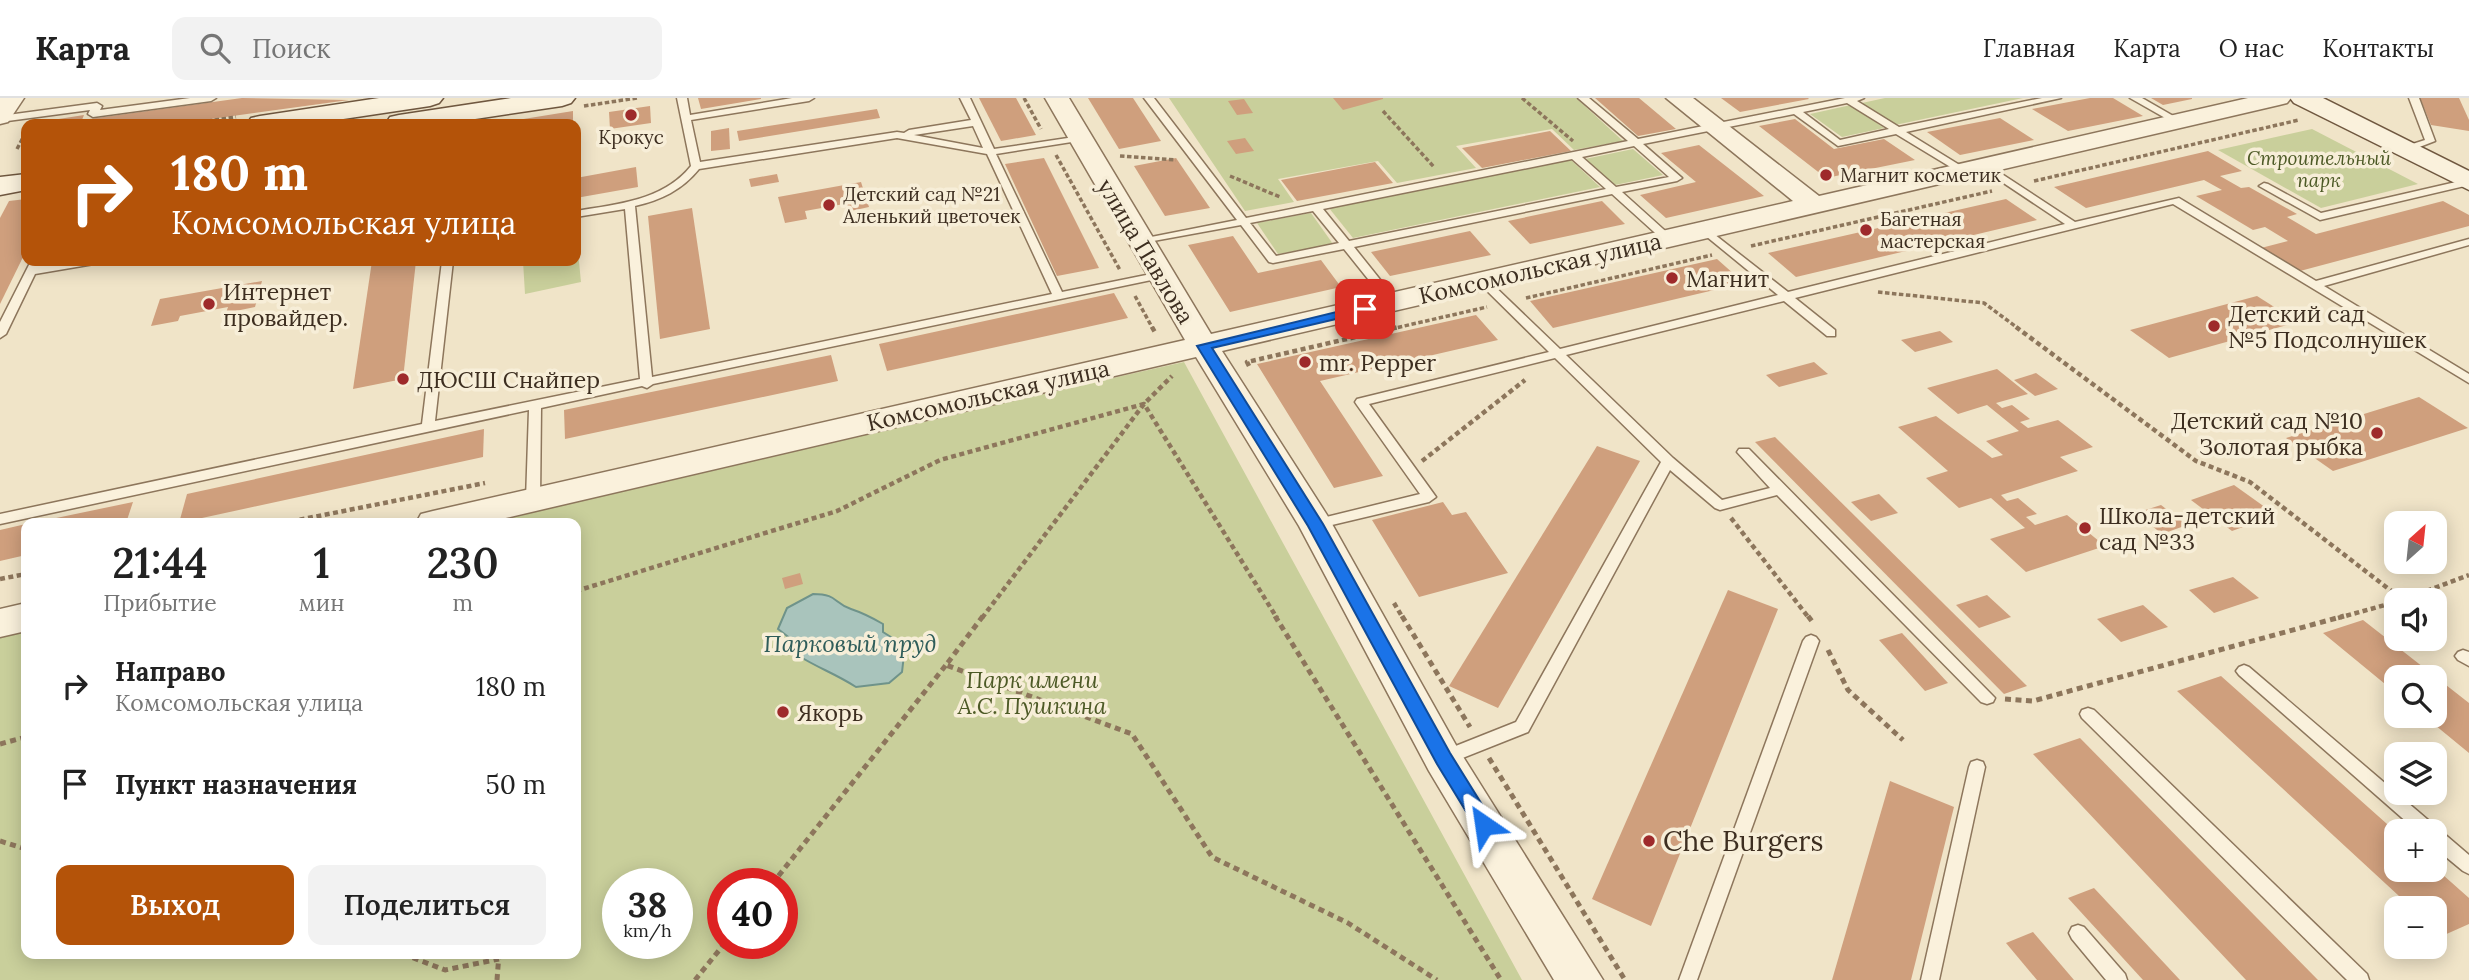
<!DOCTYPE html>
<html lang="ru">
<head>
<meta charset="utf-8">
<style>
	body { margin:0; font-family:Lora,serif; background:#f2f2f2; color:#222; height:100vh; display:flex; flex-direction:column; font-size:26px; white-space:nowrap }
	* { box-sizing:border-box; margin:0 }
	p { font-size:23px; color:#767676 }
	.icon { flex:none; width:38px; height:38px; fill:none; stroke:currentColor; stroke-width:2; stroke-linecap:round; stroke-linejoin:round }
	.map { position:relative; flex:1; overflow:hidden }
	.drawer { position:absolute; left:21px; top:420px; width:560px; height:441px; display:flex; flex-direction:column; background:#fff; border-radius:14px; box-shadow:0 4px 18px #0003 }
	.drawer>* { flex:none }
	.banner { position:absolute; left:21px; top:21px; width:560px; height:147px; border-radius:14px; box-shadow:0 4px 18px #0003; background:#b45309; color:#fff; overflow:hidden }
	.needle { width:46px; rotate:27deg }
	.buttons { position:absolute; left:2384px; top:413px; display:grid; gap:14px }
	.buttons a { display:grid; place-items:center; width:63px; height:63px; border-radius:14px; background:#fff; box-shadow:0 4px 18px #0003; font-size:35px }
	.speed { position:absolute; left:602px; top:770px; display:flex; gap:14px; font-size:35px; font-weight:700; text-align:center }
	.speed>* { display:grid; place-content:center; width:91px; height:91px; border-radius:50%; background:#fff; box-shadow:0 4px 18px #0003; line-height:1 }
	.speed small { font-size:18px; font-weight:400 }
	.speed .limit { border:10px solid #d22; background:#fff; color:#111 }
	.pin { position:absolute; display:grid; place-items:center; width:60px; height:60px; color:#fff; margin:-30px; border-radius:14px; box-shadow:0 4px 10px #0006 }
	.me { position:absolute; width:77px; margin:-38px; rotate:328deg; stroke-linejoin:round; filter:drop-shadow(0 0 5px #0008) }
	.turn { display:flex; align-items:center; gap:24px; height:147px; padding:0 35px; font-size:32px }
	.turn .icon { width:91px; height:91px; stroke-width:2.5 }
	.turn b { display:block; font-size:49px; line-height:60px }
	.eta { display:flex; justify-content:space-evenly; align-items:center; height:119px; text-align:center }
	.eta b { font-size:42px; font-weight:600; line-height:49px }
	.cta { display:flex; gap:14px; margin-top:auto; padding:14px 35px }
	.cta a { flex:1; height:80px; border-radius:14px; background:#b45309; color:#fff; font-size:28px; font-weight:600; line-height:80px; text-align:center }
	.cta a+a { background:#f2f2f2; color:#222 }
	ul { padding:0; list-style:none }
	li { display:flex; align-items:center; gap:21px; height:98px; padding:0 35px }
	li div { flex:1 }
	li b { display:block; font-size:26px }
	li em { font-style:normal }
	header { display:flex; align-items:center; gap:42px; box-sizing:border-box; height:98px; padding:0 35px; background:#fff; border-bottom:2px solid #e0e0e0 }
	header strong { font-size:33px }
	nav { display:flex; gap:38px; margin-inline-start:auto; font-size:24px }
	.search { width:490px; height:63px; background:#f2f2f2; display:flex; align-items:center; gap:18px; box-sizing:border-box; padding:0 24px; border-radius:14px; color:#767676; font-size:26px }
	.map>svg:first-child { display:block }
	.green { fill:#c9cf9b; fill-rule:evenodd }
	.water { fill:#a9c4bc; stroke:#6f938a; stroke-width:2 }
	.building { fill:#cf9f7d }
	.lines { fill:none; stroke-linecap:round; stroke-linejoin:round }
	.service-casing { stroke:#8d765c; stroke-width:3 }
	.tertiary-casing { stroke:#8d765c; stroke-width:3 }
	.secondary-casing { stroke:#6f573f; stroke-width:3 }
	.path-far2 { stroke:#8d765c; stroke-width:3.5; stroke-dasharray:4.5 2.5; stroke-linecap:butt }
	.path-far1 { stroke:#8d765c; stroke-width:4.5; stroke-dasharray:5 3.5; stroke-linecap:butt }
	.path { stroke:#8d765c; stroke-width:5; stroke-dasharray:6 4.5; stroke-linecap:butt }
	.service { fill:#faf1dc; fill-rule:evenodd }
	.tertiary { fill:#faf1dc; fill-rule:evenodd }
	.secondary { fill:#faf1dc; fill-rule:evenodd }
	.route { fill:#1a73e8; stroke:#114b97; stroke-width:2 }
	.poi-dot { fill:#9e2a2b; stroke:#f7eed8; stroke-width:2.5 }
	.labels { text-anchor:middle; dominant-baseline:central; stroke-width:7; stroke-linejoin:round; paint-order:stroke }
	.far-poi-label { font-size:19px; fill:#3d2e20; stroke:#f7eed8; text-anchor:start }
	.far-park-label { font-size:19px; font-style:italic; fill:#4d5a26; stroke:#f7eed8 }
	.street-label { font-size:23px; fill:#3d2e20; stroke:#f7eed8 }
	.poi-label { font-size:23px; fill:#3d2e20; stroke:#f7eed8; text-anchor:start }
	.park-label { font-size:23px; font-style:italic; fill:#4d5a26; stroke:#f7eed8 }
	.water-label { font-size:24px; font-style:italic; fill:#2f5d5a; stroke:#f7eed8 }
	.near-poi-label { font-size:28px; fill:#3d2e20; stroke:#f7eed8; text-anchor:start }
</style>
</head>
<body>
<header>
<strong>Карта</strong>
<div class="search"><svg class="icon" aria-label="search" viewBox="0 0 24 24"><circle cx="10" cy="10" r="6"/><path d="M15 15l6 6"/></svg>Поиск</div>
<nav><a>Главная</a><a>Карта</a><a>О нас</a><a>Контакты</a></nav>
</header>
<div class="map">
<svg width="2469" height="882" viewBox="0 0 2469 882">
	<rect width="100%" height="100%" fill="#f0e4c8"/>
	<g class="green">
		<polygon points="1169,0 1576,0 1623,43 1574,52 1552,31 1456,48 1476,70 1397,85 1378,63 1278,81 1294,104 1245,113"/>
		<polygon points="1885,0 2023,0 1895,27 1862,5"/>
		<polygon points="1851,7 1884,30 1842,39 1810,16"/>
		<polygon points="2312,31 2418,86 2321,110 2218,52"/>
		<polygon points="1633,51 1663,77 1615,87 1585,61"/>
		<polygon points="1571,62 1600,89 1353,140 1329,110"/>
		<polygon points="1311,115 1333,146 1278,156 1257,125"/>
		<polygon points="576,134 581,184 525,196 523,163 576,163"/>
		<path d="M 1184,264 L 1522,882 L 0,882 L 0,530 L 26,524 L 26,856 L 576,856 L 576,425 L 467,425 ZM 618,786 L 677,786 L 677,845 L 618,845 ZM 723,786 L 782,786 L 782,845 L 723,845 Z"/>
	</g>
	<path class="water" d="M 813,496 C 838,496 833,505 851,511 C 863,515 871,519 883,526 L 883,534 L 905,548 L 902,574 L 889,585 L 856,589 C 836,576 818,570 799,558 L 800,548 L 778,531 L 787,510 Z"/>
	<g class="building">
		<polygon points="242,0 349,2 175,26 44,26 46,23 84,17 82,22"/>
		<polygon points="698,0 761,0 761,1 701,11"/>
		<polygon points="979,0 1016,0 1036,37 1001,43"/>
		<polygon points="1088,0 1133,0 1161,43 1119,51"/>
		<polygon points="1333,0 1383,0 1383,1 1343,12"/>
		<polygon points="1595,0 1639,0 1676,31 1638,38"/>
		<polygon points="1721,0 1808,0 1809,1 1740,14"/>
		<polygon points="2090,0 2113,0 2143,18 2068,33 2032,11"/>
		<polygon points="2151,0 2192,0 2192,1 2163,7"/>
		<polygon points="2420,0 2459,0 2469,22 2469,33 2431,27"/>
		<polygon points="1244,1 1253,15 1237,17 1228,3"/>
		<polygon points="650,8 651,25 610,31 609,14"/>
		<polygon points="877,11 880,20 739,43 737,33"/>
		<polygon points="573,13 573,26 499,26 499,25"/>
		<polygon points="2000,20 2034,42 1960,57 1927,34"/>
		<polygon points="1795,21 1834,51 1884,41 1915,62 1826,80 1759,28"/>
		<polygon points="729,30 730,51 711,53 711,33"/>
		<polygon points="1550,33 1571,53 1482,70 1462,50"/>
		<polygon points="1245,40 1254,53 1236,56 1227,43"/>
		<polygon points="1699,47 1764,98 1666,120 1640,97 1696,84 1661,55"/>
		<polygon points="2208,53 2242,73 2220,78 2241,90 2249,89 2297,116 2287,119 2316,136 2443,103 2469,117 2469,128 2300,173 2261,150 2288,143 2265,129 2253,132 2196,98 2222,92 2204,82 2086,110 2054,89"/>
		<polygon points="1044,60 1099,170 1057,178 1005,66"/>
		<polygon points="1176,60 1210,110 1165,118 1134,68"/>
		<polygon points="1375,64 1393,85 1297,103 1281,82"/>
		<polygon points="636,69 638,89 576,100 576,80"/>
		<polygon points="777,76 779,84 751,89 749,81"/>
		<polygon points="861,84 869,109 846,114 844,106 805,113 807,121 785,125 778,99"/>
		<polygon points="26,101 26,153 0,206 0,120 9,103"/>
		<polygon points="2006,101 2037,122 1796,179 1768,155"/>
		<polygon points="1602,103 1625,126 1530,146 1508,123"/>
		<polygon points="692,110 710,231 660,241 648,118"/>
		<polygon points="1470,133 1491,157 1390,178 1371,154"/>
		<polygon points="1233,138 1258,175 1321,162 1341,189 1230,214 1188,147"/>
		<polygon points="1717,161 1744,185 1553,230 1530,203"/>
		<polygon points="372,163 416,163 403,281 353,291"/>
		<polygon points="262,183 255,209 226,215 228,209 180,218 178,223 151,228 160,201"/>
		<polygon points="1114,195 1128,220 887,273 879,246"/>
		<polygon points="2257,198 2298,224 2169,260 2130,232"/>
		<polygon points="1476,217 1498,242 1320,283 1383,378 1334,390 1257,266"/>
		<polygon points="1940,233 1953,244 1915,254 1901,242"/>
		<polygon points="831,257 838,283 565,341 564,312"/>
		<polygon points="1814,264 1828,276 1779,289 1766,277"/>
		<polygon points="1997,271 2028,296 1996,305 2002,310 2012,307 2030,321 2020,324 2028,330 2058,322 2093,349 2060,359 2078,373 2001,397 2007,403 2018,400 2037,416 2026,419 2035,427 2067,417 2105,448 2026,474 1990,441 2025,430 1991,400 1959,410 1926,380 1948,373 1898,329 1936,318 1992,360 2003,357 1986,343 2019,333 1987,307 1958,316 1927,290"/>
		<polygon points="2036,275 2058,291 2035,298 2014,282"/>
		<polygon points="2419,299 2468,330 2333,373 2286,340"/>
		<polygon points="484,331 483,359 179,425 187,396"/>
		<polygon points="1775,339 2027,588 2004,596 1755,344"/>
		<polygon points="1597,348 1640,363 1498,610 1449,588"/>
		<polygon points="2234,387 2276,417 2232,433 2191,402"/>
		<polygon points="1879,396 1898,415 1871,423 1851,404"/>
		<polygon points="133,404 126,425 37,425 37,424"/>
		<polygon points="1443,404 1452,417 1466,414 1508,475 1419,499 1372,422"/>
		<polygon points="2161,407 2187,427 2162,436 2136,415"/>
		<polygon points="26,426 26,457 0,463 0,432"/>
		<polygon points="800,475 803,486 785,491 782,480"/>
		<polygon points="2233,479 2259,500 2214,515 2189,492"/>
		<polygon points="1728,492 1778,511 1651,828 1592,801"/>
		<polygon points="1987,497 2011,519 1979,530 1956,507"/>
		<polygon points="2143,507 2168,529 2121,544 2097,521"/>
		<polygon points="2363,522 2469,605 2469,655 2424,618 2434,618 2434,579 2396,579 2396,595 2323,535"/>
		<polygon points="1902,535 1948,585 1925,593 1879,542"/>
		<polygon points="2221,578 2396,734 2396,772 2434,772 2434,769 2469,800 2469,826 2442,838 2434,831 2434,810 2412,810 2177,593"/>
		<polygon points="2080,640 2318,882 2246,882 2033,656"/>
		<polygon points="1890,683 1954,709 1911,882 1832,882"/>
		<polygon points="2094,790 2180,882 2143,882 2068,800"/>
		<polygon points="2033,834 2074,882 2037,882 2006,845"/>
	</g>
	<g class="lines">
		<g class="service-casing">
			<g id="service">
				<polygon points="190,0 216,0 211,3 93,19 88,16 90,12 0,24 0,18 97,5 102,8 100,12"/>
				<path d="M 677,0 L 687,0 L 690,17 L 792,0 L 814,0 L 809,3 L 691,22 L 700,64 L 897,34 L 904,35 L 909,32 L 971,22 L 960,0 L 970,0 L 994,51 L 1081,38 L 1081,42 L 1078,43 L 996,56 L 1062,194 L 1161,174 L 1167,177 L 1161,180 L 653,286 L 647,290 L 642,288 L 541,310 L 540,402 L 533,407 L 526,402 L 529,312 L 0,426 L 0,416 L 422,326 L 442,163 L 453,163 L 435,323 L 640,281 L 625,111 L 576,119 L 576,113 C 617,106 663,103 691,68 ZM 973,28 L 983,50 L 914,37 ZM 897,40 L 987,56 L 1052,196 L 652,279 L 635,108 C 661,102 682,92 699,71 Z"/>
				<path d="M 1144,0 L 1154,0 L 1246,120 L 1628,43 L 1578,0 L 1589,0 L 1638,41 L 1845,0 L 1864,0 L 1857,3 L 1899,29 L 2042,0 L 2061,0 L 1906,34 L 1966,71 L 1967,73 L 1962,76 L 1896,36 L 1838,48 L 1794,16 L 1643,46 L 1682,80 L 1677,83 L 1622,94 L 1672,139 L 1672,143 L 1664,143 L 1612,96 L 1354,149 L 1398,204 L 1392,207 L 1388,206 L 1344,151 L 1273,165 L 1269,164 L 1241,127 L 1137,146 L 1137,142 L 1141,141 L 1237,122 ZM 1847,5 L 1889,31 L 1840,42 L 1803,14 ZM 1634,48 L 1669,79 L 1616,89 L 1582,59 ZM 1572,61 L 1606,91 L 1349,143 L 1323,111 ZM 1313,113 L 1339,145 L 1276,158 L 1250,125 Z"/>
				<polygon points="2130,0 2142,0 2182,23 2174,25"/>
				<polygon points="2409,0 2419,0 2435,43 2404,55 2400,54 2400,50 2425,42"/>
				<polygon points="1985,65 2075,124 2179,100 2316,183 2469,141 2469,147 2324,188 2469,276 2469,285 2173,106 1795,200 1835,232 1835,238 1827,238 1784,203 1566,257 1673,360 1722,402 1770,390 1737,354 1739,351 1749,351 1995,600 1993,604 1987,606 1981,604 1777,397 1720,412 1715,410 1670,372 1528,634 1450,665 1444,667 1438,665 1436,660 1438,655 1516,624 1661,364 1555,260 1369,306 1436,399 1429,404 1315,431 1310,429 1308,426 1310,423 1420,396 1357,307 1355,304 1357,301 1549,254 1479,185 1479,181 1487,181 1560,251 1778,197 1701,134 1701,130 1705,129 1788,194 2065,126 1981,70 1981,66"/>
				<polygon points="2469,81 2469,87 2320,122 2259,88 2264,85 2268,86 2321,115"/>
				<polygon points="31,163 41,163 39,168 74,163 100,163 94,166 35,176 6,236 0,240 0,224"/>
				<polygon points="1811,537 1816,539 1819,543 1697,882 1679,882 1803,543 1806,539"/>
				<polygon points="2463,552 2469,554 2469,568 2458,562 2455,558 2458,554"/>
				<polygon points="2244,567 2249,569 2469,757 2469,776 2463,773 2434,749 2434,733 2417,733 2239,577 2236,573 2239,569"/>
				<polygon points="2088,610 2094,612 2367,876 2369,882 2347,882 2082,620 2080,616 2082,612"/>
				<polygon points="1977,662 1983,664 1985,669 1939,882 1921,882 1969,669 1971,664"/>
				<polygon points="2078,827 2084,829 2125,876 2127,882 2106,882 2072,841 2069,835 2072,829"/>
			</g>
		</g>
		<g class="tertiary-casing">
			<g id="tertiary">
				<polygon points="0,0 24,0 8,24 0,26"/>
				<polygon points="1045,0 1069,0 1211,236 1793,103 1666,0 1693,0 1819,98 2248,0 2291,0 2287,5 2279,7 1222,253 1327,417 1457,649 1603,882 1554,882 1429,673 1299,428 1196,259 484,425 416,425 421,416 433,413 1185,242"/>
				<polygon points="26,505 26,533 0,539 0,511"/>
			</g>
		</g>
		<g class="secondary-casing">
			<g id="secondary">
				<polygon points="379,0 443,0 439,5 430,8 310,26 247,26 251,20 260,18"/>
				<polygon points="511,0 575,0 571,5 562,8 442,26 386,25 390,19 399,17"/>
				<polygon points="2290,0 2323,0 2469,73 2469,92 2294,5"/>
				<polygon points="26,76 26,92 0,97 0,79"/>
			</g>
		</g>
		<g class="path-far2">
			<polyline points="1024,0 1041,31"/>
			<polyline points="1522,0 1573,43"/>
			<polyline points="584,8 637,0"/>
			<polyline points="1383,13 1434,69"/>
			<polyline points="187,26 236,19"/>
			<polyline points="17,51 26,34"/>
			<polyline points="1056,57 1120,172"/>
			<polyline points="1120,58 1176,62"/>
			<polyline points="1230,78 1280,99"/>
			<polyline points="2034,83 2299,22"/>
			<polyline points="1751,148 1992,93"/>
			<polyline points="1878,194 1984,205 2019,231"/>
			<polyline points="1135,198 1153,231"/>
			<polyline points="1526,200 1712,157"/>
			<polyline points="1391,231 1487,209"/>
		</g>
		<g class="path-far1">
			<polyline points="1152,229 1156,236"/>
			<polyline points="2016,229 2196,363 2250,384 2403,502"/>
			<polyline points="1249,268 1247,264 1399,229"/>
			<polyline points="1422,363 1525,282"/>
			<polyline points="1731,420 1809,520"/>
			<polyline points="283,425 485,385"/>
			<polyline points="0,481 26,476"/>
			<polyline points="576,493 837,413 940,362 1144,306 1277,520"/>
			<polyline points="2403,502 2469,477"/>
			<polyline points="1394,505 1403,520"/>
			<polyline points="982,520 1144,306 1172,278"/>
			<polyline points="2338,520 2396,504"/>
		</g>
		<g class="path">
			<polyline points="983,518 946,567 1132,636 1212,759 1348,825 1437,882"/>
			<polyline points="1275,518 1501,882"/>
			<polyline points="1402,518 1470,629"/>
			<polyline points="1808,518 1814,526"/>
			<polyline points="1828,552 1848,592 1903,642"/>
			<polyline points="2005,601 2033,603 2344,518"/>
			<polyline points="0,646 26,639"/>
			<polyline points="1489,660 1625,882"/>
			<polyline points="0,743 26,751"/>
			<polyline points="772,786 946,567"/>
			<polyline points="403,856 445,872 499,861"/>
			<polyline points="497,882 499,856"/>
			<polyline points="695,882 725,845"/>
		</g>
		<use href="#service" class="service"/>
		<use href="#tertiary" class="tertiary"/>
		<use href="#secondary" class="secondary"/>
	</g>
	<polygon class="route" points="1365,207 1372,211 1370,213 1212,250 1323,426 1450,655 1491,721 1494,727 1491,733 1478,733 1437,666 1308,428 1197,248"/>
	<g class="poi-dot">
		<circle cx="631" cy="17" r="7"/>
		<circle cx="1826" cy="77" r="7"/>
		<circle cx="829" cy="107" r="7"/>
		<circle cx="1866" cy="132" r="7"/>
		<circle cx="1672" cy="180" r="7"/>
		<circle cx="209" cy="206" r="7"/>
		<circle cx="2214" cy="228" r="7"/>
		<circle cx="1305" cy="264" r="7"/>
		<circle cx="403" cy="281" r="7"/>
		<circle cx="2377" cy="335" r="7"/>
		<circle cx="2085" cy="430" r="7"/>
		<circle cx="783" cy="614" r="7"/>
		<circle cx="1649" cy="743" r="7"/>
	</g>
	<g class="labels">
		<g class="far-poi-label">
			<text x="631" y="39" text-anchor="middle">Крокус</text>
			<text x="1840" y="77">Магнит косметик</text>
			<text x="843" y="96">Детский сад №21<tspan x="843" dy="22">Аленький цветочек</tspan></text>
			<text x="1880" y="121">Багетная<tspan x="1880" dy="22">мастерская</tspan></text>
		</g>
		<g class="far-park-label">
			<text x="2319" y="60">Строительный<tspan x="2319" dy="22">парк</tspan></text>
		</g>
		<g class="street-label">
			<text transform="translate(1146 153) rotate(59)">улица Павлова</text>
			<text transform="translate(1540 170) rotate(-13)">Комсомольская улица</text>
			<text transform="translate(988 297) rotate(-13)">Комсомольская улица</text>
		</g>
		<g class="poi-label">
			<text x="1686" y="180">Магнит</text>
			<text x="223" y="193">Интернет<tspan x="223" dy="26">провайдер.</tspan></text>
			<text x="2228" y="215">Детский сад<tspan x="2228" dy="26">№5 Подсолнушек</tspan></text>
			<text x="1319" y="264">mr. Pepper</text>
			<text x="417" y="281">ДЮСШ Снайпер</text>
			<text x="2363" y="322" text-anchor="end">Детский сад №10<tspan x="2363" dy="26">Золотая рыбка</tspan></text>
			<text x="2099" y="417">Школа-детский<tspan x="2099" dy="26">сад №33</tspan></text>
			<text x="797" y="614">Якорь</text>
		</g>
		<g class="park-label">
			<text x="1032" y="581">Парк имени<tspan x="1032" dy="26">А.С. Пушкина</tspan></text>
		</g>
		<g class="water-label">
			<text x="850" y="545">Парковый пруд</text>
		</g>
		<g class="near-poi-label">
			<text x="1663" y="743">Che Burgers</text>
		</g>
	</g>
</svg>
<div class="buttons">
<a><svg class="needle" viewBox="-14 -14 28 28"><path d="M0-13l5 13h-10z" fill="#e53935"/><path d="M0 13l5-13h-10z" fill="#767676"/></svg></a>
<a><svg class="icon" aria-label="sound" viewBox="0 0 24 24"><path d="M4 9h4l5-4v14l-5-4H4zM17 9q2 3 0 6"/></svg></a>
<a><svg class="icon" aria-label="search" viewBox="0 0 24 24"><circle cx="10" cy="10" r="6"/><path d="M15 15l6 6"/></svg></a>
<a><svg class="icon" aria-label="layers" viewBox="0 0 24 24"><path d="M12 4l9 5-9 5-9-5zM3 14l9 5 9-5"/></svg></a>
<a>+</a>
<a>−</a>
</div>
<div class="speed"><div>38<small>km/h</small></div><div class="limit">40</div></div>
<div class="pin" style="left:1365px;top:211px;background:#d93025"><svg class="icon" aria-label="arrive" viewBox="0 0 24 24"><path d="M6 21V4h12l-3 4 3 4H6"/></svg></div>
<svg class="me" style="left:1484px;top:727px" viewBox="-20 -20 40 40"><path d="M0-17L14 15 0 8-14 15z" fill="#1a73e8" stroke="#fff" stroke-width="4"/></svg>
<div class="banner">
<div class="turn"><svg class="icon" aria-label="right" viewBox="0 0 24 24"><path d="M7 20v-9h11M14 6l5 5-5 5"/></svg><div><b>180 m</b>Комсомольская улица</div></div>
</div>
<section class="drawer">
<div class="eta">
<div><b>21:44</b><p>Прибытие</p></div>
<div><b>1</b><p>мин</p></div>
<div><b>230</b><p>m</p></div>
</div>
<ul>
<li><svg class="icon" aria-label="right" viewBox="0 0 24 24"><path d="M7 20v-9h11M14 6l5 5-5 5"/></svg><div><b>Направо</b><p>Комсомольская улица</p></div><em>180 m</em></li>
<li><svg class="icon" aria-label="arrive" viewBox="0 0 24 24"><path d="M6 21V4h12l-3 4 3 4H6"/></svg><div><b>Пункт назначения</b></div><em>50 m</em></li>
</ul>
<div class="cta"><a>Выход</a><a>Поделиться</a></div>
</section>
</div>
</body>
</html>
